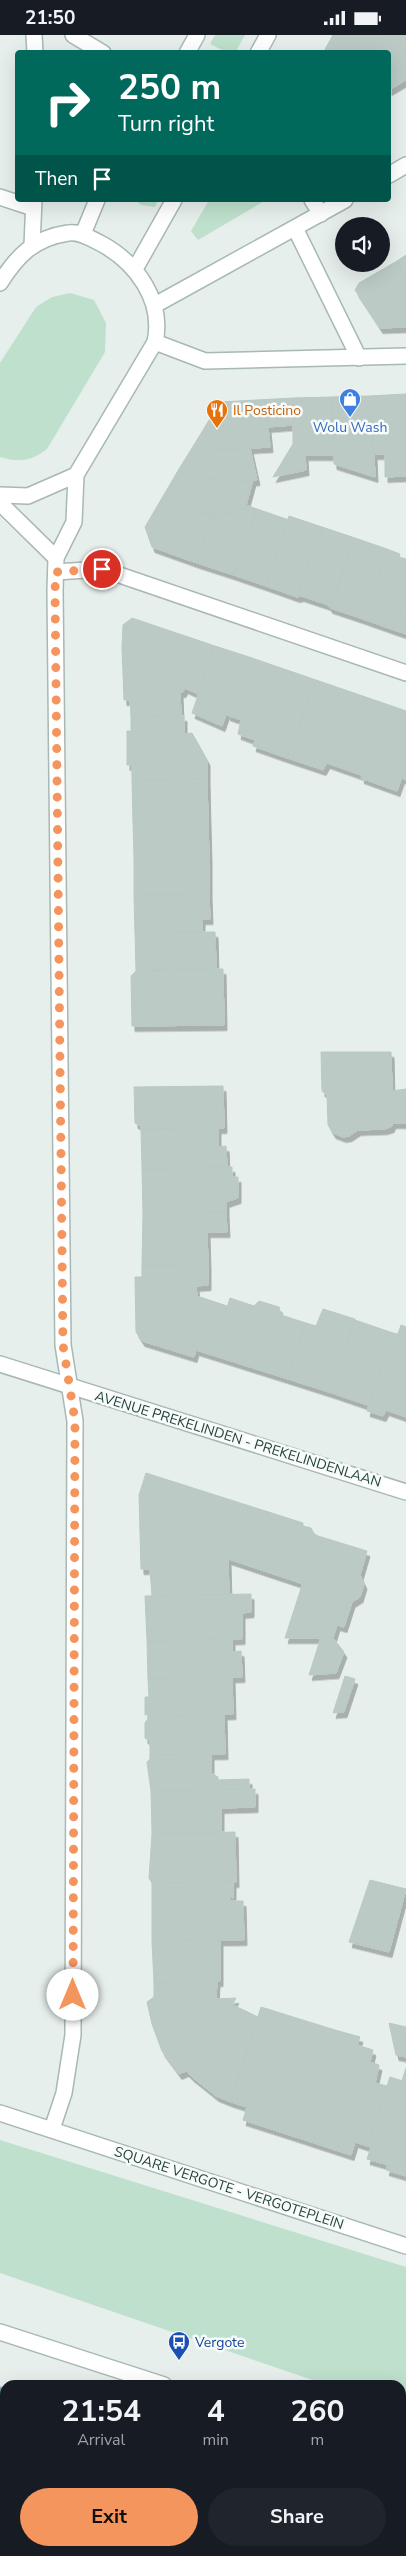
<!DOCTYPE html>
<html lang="en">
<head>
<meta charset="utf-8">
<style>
	body { margin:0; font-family:"Nunito Sans",sans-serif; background:#20242c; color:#f1f3f6; height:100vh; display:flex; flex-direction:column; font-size:19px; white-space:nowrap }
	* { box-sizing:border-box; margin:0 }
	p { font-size:16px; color:#9ea1a6 }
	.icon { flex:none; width:28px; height:28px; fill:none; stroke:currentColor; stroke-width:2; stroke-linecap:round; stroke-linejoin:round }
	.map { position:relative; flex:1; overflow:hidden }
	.sheet { position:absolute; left:0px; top:2345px; width:406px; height:176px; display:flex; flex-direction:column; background:#171b24; border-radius:15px 15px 0 0; box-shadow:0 5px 20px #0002 }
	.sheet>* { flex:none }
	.banner { position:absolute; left:15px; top:15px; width:376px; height:152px; border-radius:5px; box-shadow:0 5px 20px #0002; background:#00695c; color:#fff; overflow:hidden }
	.fabs { position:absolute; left:335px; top:182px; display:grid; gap:10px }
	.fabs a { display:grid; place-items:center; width:55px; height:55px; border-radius:50%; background:#171b24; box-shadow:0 5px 20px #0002; font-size:25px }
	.pin { position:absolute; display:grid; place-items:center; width:42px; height:42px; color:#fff; margin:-21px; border:2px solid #fff; border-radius:50%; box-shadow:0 1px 5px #0007 }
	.me { position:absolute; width:55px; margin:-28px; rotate:0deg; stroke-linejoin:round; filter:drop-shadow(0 0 4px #0008) }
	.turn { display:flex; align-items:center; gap:18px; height:105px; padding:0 20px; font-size:22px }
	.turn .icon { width:65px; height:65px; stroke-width:2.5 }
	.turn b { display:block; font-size:35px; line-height:42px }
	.then { display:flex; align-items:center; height:48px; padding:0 20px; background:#0003; gap:10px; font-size:19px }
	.eta { display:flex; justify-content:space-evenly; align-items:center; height:85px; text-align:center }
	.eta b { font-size:30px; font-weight:700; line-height:35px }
	.cta { display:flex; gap:10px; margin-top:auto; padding:10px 20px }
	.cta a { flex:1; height:58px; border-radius:30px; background:#f5955e; color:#111; font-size:20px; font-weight:700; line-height:58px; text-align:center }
	.cta a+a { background:#20242c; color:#f1f3f6 }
	.status { display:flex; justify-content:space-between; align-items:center; height:35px; padding:0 25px; background:#171b24; direction:ltr }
	.status svg { height:14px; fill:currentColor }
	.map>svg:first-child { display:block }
	.green { fill:#bee0cc }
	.building { fill:#bbcac5; stroke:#b8c9c4; filter:url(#shadow) }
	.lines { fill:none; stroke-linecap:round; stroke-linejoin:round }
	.service-casing { stroke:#a8b8b4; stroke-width:18 }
	.minor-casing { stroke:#a8b8b4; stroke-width:18 }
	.tertiary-casing { stroke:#a8b8b4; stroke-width:18 }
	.primary-casing { stroke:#c2cac9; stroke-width:18 }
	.service { stroke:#fff; stroke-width:15 }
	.minor { stroke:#fff; stroke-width:15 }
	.tertiary { stroke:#fff; stroke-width:15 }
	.primary { stroke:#69a59d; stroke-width:15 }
	.route { stroke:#f5955e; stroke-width:9; stroke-dasharray:0 16.2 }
	.labels { text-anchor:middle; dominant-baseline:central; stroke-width:5; stroke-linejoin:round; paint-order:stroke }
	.food-label { font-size:14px; fill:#c56008; stroke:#f7fbf9; text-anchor:start }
	.shop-label { font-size:14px; fill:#366cbe; stroke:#f7fbf9 }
	.street-label { font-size:14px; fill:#24423d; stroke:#f7fbf9 }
	.transit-label { font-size:14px; fill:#164399; stroke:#f7fbf9; text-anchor:start }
</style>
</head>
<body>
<div class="status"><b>21:50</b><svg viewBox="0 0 49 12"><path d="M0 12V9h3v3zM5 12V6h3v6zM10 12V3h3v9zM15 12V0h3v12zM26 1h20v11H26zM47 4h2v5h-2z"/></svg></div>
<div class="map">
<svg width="406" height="2521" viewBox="0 0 406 2521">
	<defs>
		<filter id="shadow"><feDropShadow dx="3" dy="5.5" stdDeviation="0" flood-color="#0004"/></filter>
	</defs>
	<rect width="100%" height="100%" fill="#e6efec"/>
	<g class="green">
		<polygon points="215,0 245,0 235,18 226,17 210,9"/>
		<polygon points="136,165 158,165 155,172 141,170"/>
		<polygon points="209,165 266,165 198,205 191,196"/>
		<path d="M 70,258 L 94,265 L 106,288 L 105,317 L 47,414 C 31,426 20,428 0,422 L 0,328 L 36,272 L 52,262 Z"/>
		<polygon points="0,2105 406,2232 406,2377 401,2376 401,2350 327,2350 0,2238"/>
	</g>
	<g class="building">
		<polygon points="333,0 396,0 406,20 406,45 389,55 389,18 323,18"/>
		<polygon points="396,0 406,0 406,20"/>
		<polygon points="406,220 406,240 397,226"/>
		<polygon points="397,226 406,240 406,292 380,293 355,255 359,248"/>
		<polygon points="406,359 406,441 385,442 385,419 374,419 369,361"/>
		<polygon points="369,361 374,419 375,442 334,429 331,362"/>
		<polygon points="331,362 334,420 305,420 306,435 273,442 293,409 293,363"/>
		<polygon points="293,363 293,390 268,392 270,412 221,415 197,405 220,367"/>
		<polygon points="197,405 221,415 250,413 257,445 225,448 179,434"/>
		<polygon points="179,434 225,448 253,445 245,474 216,482 162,463"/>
		<polygon points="162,463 213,481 197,528 152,512 145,492"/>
		<polygon points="246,470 257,474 234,540 197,528 213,481 216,482 245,474"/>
		<polygon points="257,474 289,485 266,551 234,540"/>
		<polygon points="289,481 322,492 297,562 266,551"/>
		<polygon points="322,492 355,503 330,573 328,570 301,561 297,562"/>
		<polygon points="355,503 387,514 363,584 330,573"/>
		<polygon points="387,514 400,519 399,522 406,524 406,562 394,595 363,584"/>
		<polygon points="406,562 406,599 394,595"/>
		<polygon points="132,583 215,611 198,659 185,653 183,657 180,657 181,680 131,681 130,665 124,665 122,613 123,590"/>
		<polygon points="215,611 246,621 222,691 192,678"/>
		<polygon points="246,621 316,645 287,723 253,711 255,705 238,699 241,685 227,680"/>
		<polygon points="316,645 386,669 361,740 327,728 323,735 287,723"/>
		<polygon points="386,669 406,676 406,730 397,756 361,743"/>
		<polygon points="131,681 184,681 184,699 192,698 207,725 207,744 132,745 132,730 127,730 127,696 131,696"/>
		<polygon points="406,730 406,745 402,743"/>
		<polygon points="207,744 208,787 133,787 132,745"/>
		<polygon points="133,787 208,787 209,822 134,822"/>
		<polygon points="134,822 209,822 209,858 134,861"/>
		<polygon points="209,858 210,884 202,884 202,898 135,898 134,861"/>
		<polygon points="215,897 216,933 136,936 135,898"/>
		<polygon points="223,934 224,990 132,991 131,941 136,936"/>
		<polygon points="321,1017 391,1017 392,1056 406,1054 406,1088 393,1088 391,1092 385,1094 358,1095 349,1101 343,1102 333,1098 328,1090 327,1060 322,1056"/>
		<polygon points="223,1051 224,1093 141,1094 141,1091 135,1088 134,1052"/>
		<polygon points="218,1093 218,1112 226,1111 227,1132 142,1134 141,1094"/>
		<polygon points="232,1132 232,1142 238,1142 238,1163 226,1167 226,1177 143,1179 142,1134"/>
		<polygon points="226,1177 227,1197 207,1197 208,1229 142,1230 143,1179"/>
		<polygon points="208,1229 208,1250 196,1251 197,1261 227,1271 212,1320 196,1315 194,1322 142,1306 136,1297 135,1242 142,1242 142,1230"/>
		<polygon points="230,1263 254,1271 259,1266 279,1272 281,1280 306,1288 288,1344 212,1320"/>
		<polygon points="323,1274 355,1284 332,1358 288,1344 306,1288 316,1291"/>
		<polygon points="355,1285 393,1298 370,1371 332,1358"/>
		<polygon points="401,1290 406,1292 406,1382 386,1375 383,1381 367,1376 393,1298 398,1299"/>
		<polygon points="146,1438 303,1488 303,1491 311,1493 314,1499 318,1501 303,1549 228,1524 229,1560 152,1561 150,1534 141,1534 139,1460"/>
		<polygon points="318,1501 367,1516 360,1540 364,1549 360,1562 352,1567 344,1592 337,1590 333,1603 285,1603"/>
		<polygon points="251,1559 251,1577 242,1578 242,1604 147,1606 145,1561"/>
		<polygon points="321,1602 333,1603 344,1617 336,1638 309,1640"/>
		<polygon points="232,1604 232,1617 241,1616 242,1642 148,1644 147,1606"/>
		<polygon points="345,1641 355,1644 344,1677 333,1678"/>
		<polygon points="232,1642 233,1679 149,1682 149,1679 145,1680 145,1662 149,1662 148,1644"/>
		<polygon points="224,1679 225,1719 150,1720 150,1706 145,1703 145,1688 149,1682"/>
		<polygon points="211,1719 211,1738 218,1742 218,1745 249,1744 249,1754 151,1756 147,1727 150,1724 150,1720"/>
		<polygon points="255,1754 255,1772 221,1773 221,1797 152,1799 151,1756"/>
		<polygon points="235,1797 236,1847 152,1848 149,1843 152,1799"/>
		<polygon points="370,1845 406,1854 389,1917 349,1907"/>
		<polygon points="233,1847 233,1863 230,1862 230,1866 243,1866 244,1905 152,1906 152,1848"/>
		<polygon points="220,1905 220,1946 154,1948 152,1906"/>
		<polygon points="217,1946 216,1964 236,1963 191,2041 186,2036 179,2039 162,2016 152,1989 147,1967 154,1962 154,1948"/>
		<polygon points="233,1970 258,1982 231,2067 216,2061 191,2041"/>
		<polygon points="261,1972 335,1995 299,2103 243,2085 247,2072 231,2067"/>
		<polygon points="389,1988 406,1992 406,2022 396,2020"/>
		<polygon points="335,1995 360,2002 357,2010 373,2015 370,2027 379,2030 375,2048 387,2051 367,2111 355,2107 351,2120 299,2103"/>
		<polygon points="406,2033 406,2047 402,2046"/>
		<polygon points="390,2042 406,2047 406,2141 386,2135 388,2130 367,2124 371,2112 367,2111"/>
	</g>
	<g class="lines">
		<g class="service-casing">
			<polyline id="service" points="0,162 33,173"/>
		</g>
		<g class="minor-casing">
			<g id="minor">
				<polyline points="34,0 35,18"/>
				<polyline points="73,0 103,18"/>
				<polyline points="312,165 321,179"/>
				<polyline points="295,193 359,323"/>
				<polyline points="32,210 34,165"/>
				<polyline points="155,307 205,326 406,321"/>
				<polyline points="0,468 56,523"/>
				<polyline points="56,537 102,534 406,638"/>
				<polyline points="0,1329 406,1457"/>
				<polyline points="0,2078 406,2211"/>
				<polyline points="52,2094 64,2058 73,2000 75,1386 63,1310 55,555 56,523 74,487 76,440"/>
			</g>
		</g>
		<g class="tertiary-casing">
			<g id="tertiary">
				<polyline points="187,18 197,0"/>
				<polyline points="258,18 268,0"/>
				<polyline points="389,140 406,130"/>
				<polyline points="83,199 97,165"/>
				<polyline points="135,234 174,165"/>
				<path d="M 0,248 C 17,221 34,203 68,198 C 79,196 90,203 100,208 C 136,227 164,265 155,307 L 76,440 L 28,461 L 0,460"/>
				<polyline points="155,270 345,165"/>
				<polyline points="0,2297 164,2350"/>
				<polyline points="401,2425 406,2427"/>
				<polyline points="0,2494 5,2496"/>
				<polyline points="69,2516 85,2521"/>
			</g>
		</g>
		<g class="primary-casing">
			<g id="primary">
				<polyline points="0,2360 5,2361"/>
				<polyline points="0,2413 5,2415"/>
				<polyline points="401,2480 406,2482"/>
				<polyline points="329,2516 343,2521"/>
			</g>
		</g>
		<use href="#service" class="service"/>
		<use href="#minor" class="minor"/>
		<use href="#tertiary" class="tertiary"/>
		<use href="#primary" class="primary"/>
	</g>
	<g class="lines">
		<polyline class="route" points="73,1960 75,1386 63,1310 55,555 56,537 102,534"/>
	</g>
	<defs>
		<g id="shop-pin" transform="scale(1.125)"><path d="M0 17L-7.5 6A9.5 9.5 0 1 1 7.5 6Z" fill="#3f7fe0" stroke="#f7fbf9"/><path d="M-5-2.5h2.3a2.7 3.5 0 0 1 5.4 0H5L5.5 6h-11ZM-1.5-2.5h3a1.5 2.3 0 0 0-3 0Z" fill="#fff"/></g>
		<g id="restaurant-pin" transform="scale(1.125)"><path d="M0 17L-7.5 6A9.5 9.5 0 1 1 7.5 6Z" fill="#e8710a" stroke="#f7fbf9"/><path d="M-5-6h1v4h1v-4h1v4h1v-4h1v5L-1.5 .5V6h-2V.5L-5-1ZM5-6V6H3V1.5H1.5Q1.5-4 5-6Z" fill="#fff"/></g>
		<g id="bus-pin" transform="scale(1.125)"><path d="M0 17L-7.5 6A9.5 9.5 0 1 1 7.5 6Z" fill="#1a4fb4" stroke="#f7fbf9"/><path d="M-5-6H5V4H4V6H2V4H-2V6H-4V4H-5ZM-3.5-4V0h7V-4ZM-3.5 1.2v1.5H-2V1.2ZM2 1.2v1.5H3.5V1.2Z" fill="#fff"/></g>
	</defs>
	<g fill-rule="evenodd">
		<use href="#shop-pin" x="350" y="364"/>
		<use href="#restaurant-pin" x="217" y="375"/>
		<use href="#bus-pin" x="179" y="2307"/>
	</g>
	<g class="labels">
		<g class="food-label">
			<text x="233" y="375">Il Posticino</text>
		</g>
		<g class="shop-label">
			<text x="350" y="392">Wolu Wash</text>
		</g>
		<g class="street-label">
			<text transform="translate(238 1404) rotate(17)">AVENUE PREKELINDEN - PREKELINDENLAAN</text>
			<text transform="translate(229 2153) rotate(18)">SQUARE VERGOTE - VERGOTEPLEIN</text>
		</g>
		<g class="transit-label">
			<text x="195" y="2307">Vergote</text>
		</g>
	</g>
</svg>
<div class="fabs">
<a><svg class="icon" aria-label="sound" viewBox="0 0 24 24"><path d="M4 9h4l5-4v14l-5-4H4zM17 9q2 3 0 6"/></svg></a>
</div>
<div class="pin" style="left:102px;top:534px;background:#d93025"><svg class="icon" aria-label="arrive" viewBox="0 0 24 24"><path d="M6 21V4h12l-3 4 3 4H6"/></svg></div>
<svg class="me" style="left:73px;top:1960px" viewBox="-20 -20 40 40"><circle r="19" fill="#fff"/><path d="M0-13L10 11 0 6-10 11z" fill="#f5955e"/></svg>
<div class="banner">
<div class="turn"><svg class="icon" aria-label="right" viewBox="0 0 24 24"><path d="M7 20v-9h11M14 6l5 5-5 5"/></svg><div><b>250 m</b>Turn right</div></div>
<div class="then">Then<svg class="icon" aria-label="arrive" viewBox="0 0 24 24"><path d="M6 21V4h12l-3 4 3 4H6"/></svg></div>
</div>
<section class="sheet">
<div class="eta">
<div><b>21:54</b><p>Arrival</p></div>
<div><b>4</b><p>min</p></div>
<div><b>260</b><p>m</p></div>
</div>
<div class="cta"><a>Exit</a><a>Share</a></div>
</section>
</div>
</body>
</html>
